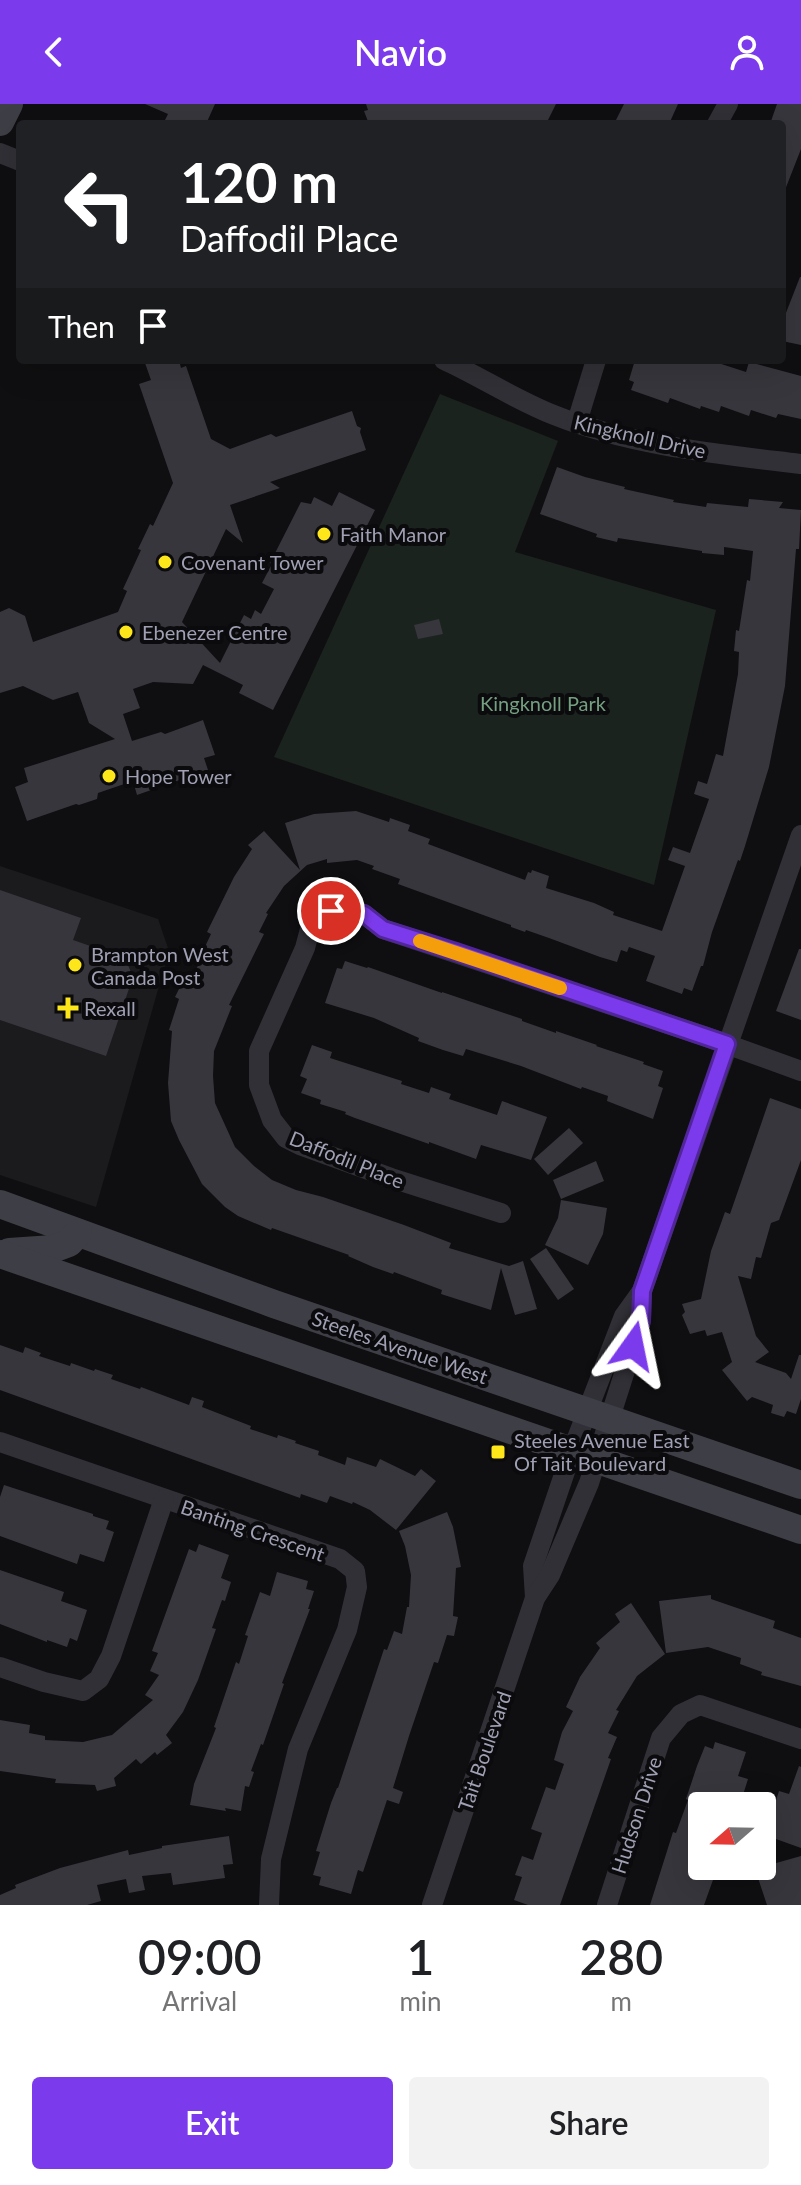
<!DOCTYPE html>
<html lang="en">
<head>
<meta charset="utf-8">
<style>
	body { margin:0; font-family:Lato,sans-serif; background:#f2f2f2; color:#202124; height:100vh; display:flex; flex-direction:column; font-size:30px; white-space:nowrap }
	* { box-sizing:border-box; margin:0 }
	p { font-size:26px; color:#757577 }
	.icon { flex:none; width:44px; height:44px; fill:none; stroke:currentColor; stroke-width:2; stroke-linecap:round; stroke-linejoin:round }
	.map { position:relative; height:1801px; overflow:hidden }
	.drawer { display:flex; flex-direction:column; background:#fff; flex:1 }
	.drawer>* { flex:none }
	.banner { position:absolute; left:16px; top:16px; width:770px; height:244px; border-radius:8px; box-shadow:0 8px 32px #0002; background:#202124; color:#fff; overflow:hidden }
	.needle { width:52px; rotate:250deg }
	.controls { position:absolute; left:688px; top:1688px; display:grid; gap:16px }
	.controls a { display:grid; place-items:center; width:88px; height:88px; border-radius:8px; background:#fff; box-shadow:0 8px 32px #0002; font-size:40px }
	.pin { position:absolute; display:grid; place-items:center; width:68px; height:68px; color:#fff; margin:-34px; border:4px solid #fff; border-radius:50%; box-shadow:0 2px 8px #0007 }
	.me { position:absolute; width:88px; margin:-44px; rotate:12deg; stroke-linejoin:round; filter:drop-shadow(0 0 6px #0008) }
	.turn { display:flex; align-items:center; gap:28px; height:168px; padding:0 32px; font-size:36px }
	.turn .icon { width:104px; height:104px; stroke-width:2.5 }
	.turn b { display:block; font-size:56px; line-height:68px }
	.then { display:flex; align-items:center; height:76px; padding:0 32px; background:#0003; gap:16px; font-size:30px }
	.eta { display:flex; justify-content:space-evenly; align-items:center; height:136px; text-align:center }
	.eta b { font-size:48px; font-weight:600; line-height:56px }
	.action { display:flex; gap:16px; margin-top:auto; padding:16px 32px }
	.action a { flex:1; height:92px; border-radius:8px; background:#7c3aed; color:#fff; font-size:32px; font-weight:600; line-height:92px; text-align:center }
	.action a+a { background:#f2f2f2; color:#202124 }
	header { display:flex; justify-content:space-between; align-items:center; height:104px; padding:0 32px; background:#7c3aed; color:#fff; font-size:36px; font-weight:600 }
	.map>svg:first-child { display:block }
	.built { fill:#1b1b1e }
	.green { fill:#1b231e }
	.building { fill:#37363c }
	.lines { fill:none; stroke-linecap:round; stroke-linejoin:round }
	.street { stroke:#303036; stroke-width:20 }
	.secondary { stroke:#3e3e46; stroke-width:28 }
	.route-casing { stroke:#51269a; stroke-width:20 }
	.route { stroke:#7c3aed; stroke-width:14 }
	.slow { stroke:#f59e0b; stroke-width:14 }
	.poi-dot { fill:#fde61a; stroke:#0b0a0c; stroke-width:3 }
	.labels { text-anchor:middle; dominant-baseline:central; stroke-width:8; stroke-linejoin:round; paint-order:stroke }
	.street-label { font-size:20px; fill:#9fa0b3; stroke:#0b0a0c }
	.poi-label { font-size:20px; fill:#9fa0b3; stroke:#0b0a0c; text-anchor:start }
	.park-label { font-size:20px; fill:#749f81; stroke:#0b0a0c }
</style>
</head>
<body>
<header><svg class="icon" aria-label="back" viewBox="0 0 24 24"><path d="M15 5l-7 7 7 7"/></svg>Navio<svg class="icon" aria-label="person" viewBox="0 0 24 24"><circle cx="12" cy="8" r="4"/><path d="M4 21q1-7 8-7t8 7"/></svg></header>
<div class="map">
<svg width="801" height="1801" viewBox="0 0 801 1801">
	<rect width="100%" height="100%" fill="#0f0f11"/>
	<polygon class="built" points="0,762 158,815 169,847 96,1103 0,1071"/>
	<polygon class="green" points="440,290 558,337 515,448 716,506 654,781 274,653"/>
	<g class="building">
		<polygon points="145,0 215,0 206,20 174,20 165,16 168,10"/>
		<polygon points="366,0 556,0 546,20 369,20 364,7 368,6"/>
		<polygon points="624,0 678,0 669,20 614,20"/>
		<polygon points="777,0 801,0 801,45 783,91 782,20 770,20"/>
		<polygon points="800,173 801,173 801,241 782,237 782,219"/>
		<polygon points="153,256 179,256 181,264 186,262 211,335 230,345 271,330 276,333 352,307 357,322 361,324 360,328 366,346 270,378 280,384 230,401 243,439 226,425 182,518 220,559 244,511 251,515 255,506 261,510 274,485 262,479 272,460 270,459 301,398 311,400 314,393 332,402 339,388 375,406 273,606 239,589 243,581 203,561 193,580 153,578 133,585 140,604 123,610 132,637 161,628 165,630 203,616 215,651 204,654 208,666 137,691 133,677 98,689 97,695 79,701 76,700 27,717 15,683 28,678 24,664 115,635 89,619 78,588 53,596 23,582 0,589 0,508 9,504 25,512 33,538 118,508 127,487 123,485 141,446 138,445 150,420 153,422 173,379 139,280 151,276 145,259"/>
		<polygon points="635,256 709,256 746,268 749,258 801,272 801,315 778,310 776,314 751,306 749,312 721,302 719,308 701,302 700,305 670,294 668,299 654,294 631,286 634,278 629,276"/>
		<polygon points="557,363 585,373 625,383 624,385 674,396 673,398 706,403 707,399 748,403 749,395 783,398 779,404 801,406 799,445 796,445 785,582 769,663 745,742 740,757 738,756 712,828 703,862 701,862 692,887 684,884 682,890 646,877 655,852 629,843 627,848 621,846 617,858 600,853 549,834 526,826 525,828 511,823 511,821 398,780 400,775 372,765 374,762 357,756 327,759 327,755 307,761 284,782 266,809 268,810 259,828 264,830 229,901 232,902 214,947 213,972 215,999 235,1043 254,1062 272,1076 296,1086 323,1093 404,1121 451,1139 449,1144 509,1162 523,1157 537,1205 515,1211 501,1164 491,1206 441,1190 442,1186 394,1168 393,1170 373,1163 348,1152 349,1151 272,1124 271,1126 238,1112 225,1103 202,1080 179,1036 171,1017 168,979 172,927 169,926 179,895 175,893 184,875 190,877 204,850 202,849 211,830 207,828 234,773 252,745 248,741 264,727 300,766 285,719 314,710 356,707 389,718 390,714 410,721 408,727 430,735 428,740 525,776 528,768 531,769 532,766 549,772 546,784 594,799 614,808 613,811 662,827 685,762 668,756 673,743 690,749 709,695 694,690 698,677 707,680 716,650 723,652 738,570 739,548 734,547 736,526 739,527 747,476 750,477 753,447 724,443 724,451 702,449 702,447 618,434 617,438 596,433 597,430 540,410"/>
		<polygon points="439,515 443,530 418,535 414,521"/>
		<polygon points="0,786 81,814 73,836 125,854 133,873 106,952 0,916"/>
		<polygon points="799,845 801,845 801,916 776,907"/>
		<polygon points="345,857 367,864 368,863 442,889 442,888 522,915 522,917 556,929 556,927 597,941 596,942 644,958 643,960 663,967 658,982 663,984 653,1015 607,997 608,992 582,983 581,985 521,962 466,945 463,952 443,946 418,937 419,934 374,914 325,899 337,864 342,865"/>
		<polygon points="312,941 332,948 330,954 402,977 401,980 429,989 431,983 451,990 449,995 497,1011 502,997 547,1013 531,1056 481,1041 476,1055 429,1038 429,1040 355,1014 345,1010 346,1008 320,1000 321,996 301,989 307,975 300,972"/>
		<polygon points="770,994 801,1005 801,1056 779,1116 771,1119 761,1154 756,1153 751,1175 738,1172 756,1232 769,1248 755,1258 786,1269 791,1275 799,1251 801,1251 801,1295 796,1310 787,1307 784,1313 771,1309 773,1301 752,1293 747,1297 722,1266 732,1258 722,1228 707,1232 705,1226 690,1230 682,1211 685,1208 682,1200 701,1195 711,1147 725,1108 730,1110"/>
		<polygon points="569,1024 583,1039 548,1071 534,1055"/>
		<polygon points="596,1057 604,1077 561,1095 553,1076"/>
		<polygon points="561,1096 607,1104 603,1130 588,1161 545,1141 558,1114"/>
		<polygon points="546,1144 574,1185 558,1196 530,1155"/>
		<polygon points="0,1241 23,1249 25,1243 41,1249 39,1252 70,1262 71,1259 94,1267 95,1265 113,1271 111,1275 140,1285 141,1283 189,1301 192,1293 204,1297 202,1303 251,1322 250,1325 277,1334 278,1331 296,1337 295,1339 319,1347 318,1351 345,1361 347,1353 376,1363 380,1355 415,1372 421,1365 436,1377 396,1426 370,1406 353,1398 352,1400 330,1392 327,1399 301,1390 300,1394 0,1286"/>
		<polygon points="4,1381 93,1410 93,1412 109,1417 106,1425 114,1428 104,1458 80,1450 77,1460 0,1432 0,1393"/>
		<polygon points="447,1408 453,1423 461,1463 456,1464 453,1512 458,1513 454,1532 447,1531 438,1559 434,1558 409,1632 393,1684 403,1688 399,1700 387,1696 363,1768 358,1766 351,1790 319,1781 321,1773 313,1771 320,1748 316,1747 331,1699 337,1684 338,1684 384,1545 387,1546 394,1527 402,1530 407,1503 409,1503 411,1471 405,1442 399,1427"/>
		<polygon points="199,1440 229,1451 221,1474 231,1478 225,1497 222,1496 212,1524 216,1525 198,1576 183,1608 166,1631 172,1639 157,1651 155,1648 141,1660 136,1655 114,1674 116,1682 97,1687 95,1681 55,1679 56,1675 0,1667 0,1616 30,1621 29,1629 45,1632 45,1636 83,1638 112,1631 153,1596 145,1591 159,1571 150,1567 158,1549 152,1547 189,1445 196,1448"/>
		<polygon points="0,1466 64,1488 61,1497 87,1506 77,1537 70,1534 67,1543 47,1536 47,1538 0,1520"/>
		<polygon points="277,1468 308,1477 306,1485 314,1487 308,1505 310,1505 282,1579 284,1580 263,1641 261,1640 251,1667 254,1668 249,1683 245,1682 241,1707 225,1704 226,1707 190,1701 194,1680 216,1624 214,1623 236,1558 239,1560 248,1532 245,1531 260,1488 270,1492"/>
		<polygon points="711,1491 711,1495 775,1517 773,1524 801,1534 801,1582 761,1571 762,1568 740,1560 741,1554 708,1543 666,1549 659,1497"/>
		<polygon points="631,1499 665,1550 637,1572 616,1606 619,1607 608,1629 617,1633 608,1654 611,1655 560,1801 528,1801 514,1796 522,1773 515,1771 522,1752 533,1756 542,1729 531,1725 546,1683 555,1686 564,1660 554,1656 562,1628 573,1607 566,1603 580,1573 600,1544 596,1539 620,1518 615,1510"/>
		<polygon points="715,1638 746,1648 738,1672 748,1675 742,1694 738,1693 735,1702 702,1702 702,1762 718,1762 704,1801 650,1801 673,1728 676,1729 688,1696 686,1695 697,1662 705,1642 713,1645"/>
		<polygon points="799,1662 801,1663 801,1744 762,1730 768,1711 771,1712 779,1687 789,1690"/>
		<polygon points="229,1732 233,1760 223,1761 225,1774 173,1781 171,1769 142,1772 145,1786 129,1789 126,1775 97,1781 101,1797 87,1801 0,1801 0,1791 16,1784 15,1781 60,1764 128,1746 129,1751 162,1744 162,1742"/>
		<polygon points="801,1752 801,1801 767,1801 755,1765"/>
	</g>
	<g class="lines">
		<g class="street">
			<polyline points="717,20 728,0"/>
			<polyline points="0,49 20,57"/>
			<path d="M 444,256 C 481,273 516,296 554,311 C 631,342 719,350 801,360"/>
			<polyline points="577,318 596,256"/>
			<polyline points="501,1109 391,1074 300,1041 286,1034 272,1016 259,981 259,947 305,844 310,825 320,814 331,807 354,807 364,810 383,825 704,932 801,967"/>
			<polyline points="0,1338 340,1455 355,1467 357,1483 347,1526 298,1645 271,1755 269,1801"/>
			<polyline points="535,1494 533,1462 572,1347 624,1212 642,1187 801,731"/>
			<polyline points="0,1563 44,1578 83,1587 99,1575 111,1552 164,1395"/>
			<polyline points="432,1801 535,1494 550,1471 589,1379 641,1217 642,1187"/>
			<polyline points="607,1801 661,1634 681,1610 700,1601 801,1635"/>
		</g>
		<g class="secondary">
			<polyline points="0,18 9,0"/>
			<polyline points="0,1100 274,1200 801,1381"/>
			<polyline points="9,1148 53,1145 69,1139 78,1129"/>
			<polyline points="0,1150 801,1426"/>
		</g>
	</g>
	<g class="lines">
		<g class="route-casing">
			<polyline id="route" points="331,807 364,810 383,825 456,848 727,940 642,1187 641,1217 633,1242"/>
		</g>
		<use href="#route" class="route"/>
		<polyline class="slow" points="420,837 560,884"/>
	</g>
	<g class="poi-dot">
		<circle cx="324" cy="430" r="8"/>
		<circle cx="165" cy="458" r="8"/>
		<circle cx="126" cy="528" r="8"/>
		<circle cx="109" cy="672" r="8"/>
		<circle cx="75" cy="861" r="8"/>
		<path d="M64 892h8v8h8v8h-8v8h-8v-8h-8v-8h8z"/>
		<rect x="490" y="1340" width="16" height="16" rx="4"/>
	</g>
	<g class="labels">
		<g class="street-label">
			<text transform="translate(640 332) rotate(13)">Kingknoll Drive</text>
			<text transform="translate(347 1055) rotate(22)">Daffodil Place</text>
			<text transform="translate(400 1243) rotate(19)">Steeles Avenue West</text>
			<text transform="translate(253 1426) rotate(19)">Banting Crescent</text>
			<text transform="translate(484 1647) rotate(-71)">Tait Boulevard</text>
			<text transform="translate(636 1711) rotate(-72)">Hudson Drive</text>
		</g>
		<g class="poi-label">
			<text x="340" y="430">Faith Manor</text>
			<text x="181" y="458">Covenant Tower</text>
			<text x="142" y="528">Ebenezer Centre</text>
			<text x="125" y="672">Hope Tower</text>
			<text x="91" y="850">Brampton West<tspan x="91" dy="23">Canada Post</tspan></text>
			<text x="84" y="904">Rexall</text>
			<text x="514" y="1336">Steeles Avenue East<tspan x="514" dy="23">Of Tait Boulevard</tspan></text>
		</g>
		<g class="park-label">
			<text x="543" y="599">Kingknoll Park</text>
		</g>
	</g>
</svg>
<div class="controls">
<a><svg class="needle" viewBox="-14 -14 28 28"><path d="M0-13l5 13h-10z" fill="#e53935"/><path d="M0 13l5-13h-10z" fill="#757577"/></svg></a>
</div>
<div class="pin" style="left:331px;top:807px;background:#d93025"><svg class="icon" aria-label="arrive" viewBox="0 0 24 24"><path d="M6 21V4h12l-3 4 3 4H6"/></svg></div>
<svg class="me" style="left:633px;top:1242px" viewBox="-20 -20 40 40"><path d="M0-17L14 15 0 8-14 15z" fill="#7c3aed" stroke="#fff" stroke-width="4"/></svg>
<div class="banner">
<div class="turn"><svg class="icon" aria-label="left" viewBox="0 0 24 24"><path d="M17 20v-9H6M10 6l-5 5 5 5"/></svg><div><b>120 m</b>Daffodil Place</div></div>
<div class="then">Then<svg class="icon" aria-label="arrive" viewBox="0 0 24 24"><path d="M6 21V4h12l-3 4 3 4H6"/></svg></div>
</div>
</div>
<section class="drawer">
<div class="eta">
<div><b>09:00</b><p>Arrival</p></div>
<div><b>1</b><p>min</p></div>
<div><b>280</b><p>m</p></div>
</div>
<div class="action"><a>Exit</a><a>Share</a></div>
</section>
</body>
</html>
